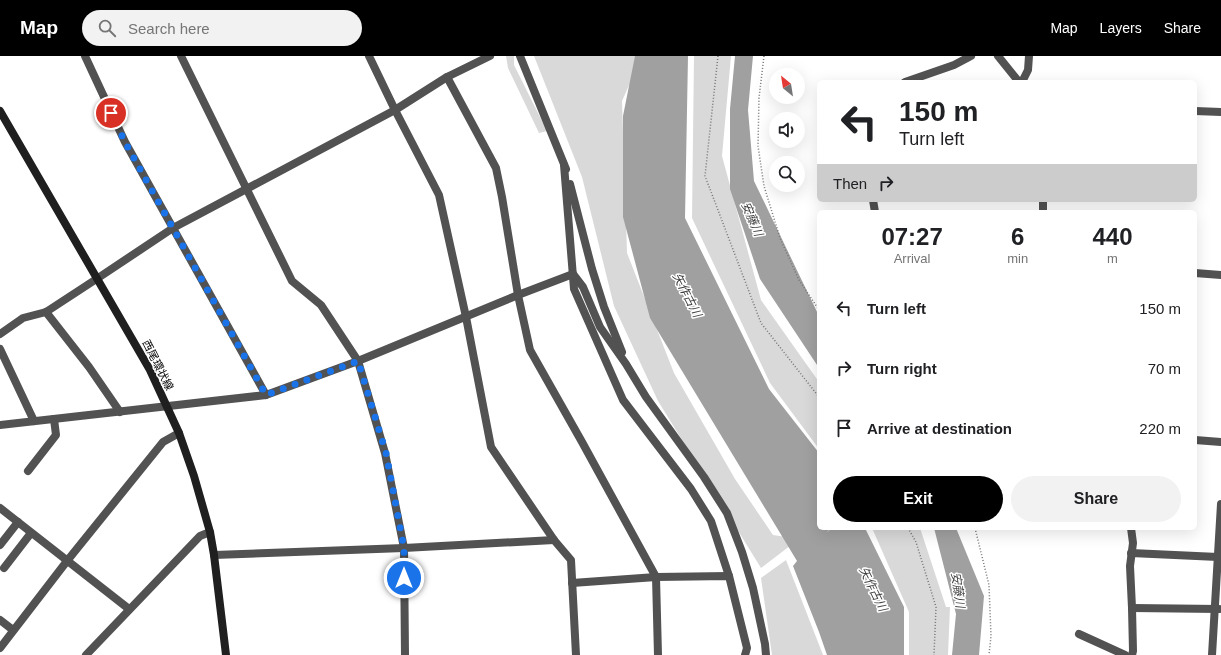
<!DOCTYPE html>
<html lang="en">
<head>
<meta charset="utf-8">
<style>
	body { margin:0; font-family:Helvetica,"Noto Sans JP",sans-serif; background:#f2f2f2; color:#202124; height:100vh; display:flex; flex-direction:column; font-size:15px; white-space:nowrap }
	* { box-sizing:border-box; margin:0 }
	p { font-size:13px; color:#757577 }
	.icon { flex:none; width:22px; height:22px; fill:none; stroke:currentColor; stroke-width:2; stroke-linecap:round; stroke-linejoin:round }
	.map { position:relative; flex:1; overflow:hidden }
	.side { position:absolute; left:817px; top:154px; width:380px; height:320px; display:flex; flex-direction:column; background:#fff; border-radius:6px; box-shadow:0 4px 16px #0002 }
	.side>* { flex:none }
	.guide { position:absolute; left:817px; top:24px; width:380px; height:122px; border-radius:6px; box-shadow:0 4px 16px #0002; background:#fff; color:#202124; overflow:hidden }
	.needle { width:26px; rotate:330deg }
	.fabs { position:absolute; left:769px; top:12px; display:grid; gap:8px }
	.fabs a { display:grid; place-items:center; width:36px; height:36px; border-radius:50%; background:#fff; box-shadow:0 4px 16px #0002; font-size:20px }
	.pin { position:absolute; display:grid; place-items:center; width:34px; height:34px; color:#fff; margin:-17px; border:2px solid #fff; border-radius:50%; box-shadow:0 1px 4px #0007 }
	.me { position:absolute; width:44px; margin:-22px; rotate:0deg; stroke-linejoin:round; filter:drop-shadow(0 0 3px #0008) }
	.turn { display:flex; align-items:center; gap:14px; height:84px; padding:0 16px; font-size:18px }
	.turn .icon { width:52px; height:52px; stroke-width:2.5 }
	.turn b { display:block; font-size:28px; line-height:34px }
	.then { display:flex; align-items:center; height:38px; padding:0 16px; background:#0003; gap:8px; font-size:15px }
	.eta { display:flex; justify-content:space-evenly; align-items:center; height:68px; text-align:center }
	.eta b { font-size:24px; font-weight:700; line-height:28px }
	.primary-button { display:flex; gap:8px; margin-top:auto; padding:8px 16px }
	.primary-button a { flex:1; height:46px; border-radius:24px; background:#000; color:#fff; font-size:16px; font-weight:700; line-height:46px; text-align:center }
	.primary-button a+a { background:#f2f2f2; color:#202124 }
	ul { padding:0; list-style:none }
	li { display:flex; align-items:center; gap:12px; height:60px; padding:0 16px }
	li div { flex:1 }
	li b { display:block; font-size:15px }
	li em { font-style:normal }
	header { display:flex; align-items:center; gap:24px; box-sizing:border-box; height:56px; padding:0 20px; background:#000; color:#fff }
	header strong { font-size:19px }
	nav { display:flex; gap:22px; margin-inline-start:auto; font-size:14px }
	.search { width:280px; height:36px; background:#f2f2f2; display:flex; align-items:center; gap:10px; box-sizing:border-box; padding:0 14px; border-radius:22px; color:#757577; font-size:15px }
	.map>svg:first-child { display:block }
	.green { fill:#d9d9d9 }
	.water { fill:#a0a0a0 }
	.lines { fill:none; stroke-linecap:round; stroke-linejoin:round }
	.path { stroke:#747474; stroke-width:1.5; stroke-dasharray:1 2; stroke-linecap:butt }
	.minor { stroke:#525252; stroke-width:8 }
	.secondary { stroke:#1f1f1f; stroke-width:8 }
	.route { stroke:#1a73e8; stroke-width:7; stroke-dasharray:0 12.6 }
	.labels { text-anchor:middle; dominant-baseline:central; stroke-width:3; stroke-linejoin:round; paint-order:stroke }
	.street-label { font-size:11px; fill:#000; stroke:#fff }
	.water-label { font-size:12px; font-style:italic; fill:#414141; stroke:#fff }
</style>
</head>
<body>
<header>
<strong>Map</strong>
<div class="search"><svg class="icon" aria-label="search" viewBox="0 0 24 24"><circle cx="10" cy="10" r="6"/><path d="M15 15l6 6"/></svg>Search here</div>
<nav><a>Map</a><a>Layers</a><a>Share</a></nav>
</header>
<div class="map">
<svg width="1221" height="599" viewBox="0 0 1221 599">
	<rect width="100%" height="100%" fill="#fff"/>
	<g class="green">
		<polygon points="506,0 514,0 514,9 547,75 539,77 508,12"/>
		<polygon points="534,0 642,0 622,45 627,197 674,317 735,423 773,479 799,483 761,512 658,345 614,250 582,121"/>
		<polygon points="694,0 731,0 722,100 761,244 819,326 819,393 770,327 692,162"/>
		<polygon points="872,472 920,472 946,551 950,551 948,599 909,599 909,556"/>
		<polygon points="786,504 823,599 772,599 761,522"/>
	</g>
	<g class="water">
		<polygon points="635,0 688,0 685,162 769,333 819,397 819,472 831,472 826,477 832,472 865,472 904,551 904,599 827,599 819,576 793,510 797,505 650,262 623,161 623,60"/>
		<polygon points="735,0 753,0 748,54 754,125 819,260 819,312 760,223 730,133 730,53"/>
		<polygon points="934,472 956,472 984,540 979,599 952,599 956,558"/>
	</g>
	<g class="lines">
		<g class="path">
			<polyline points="718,0 705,120 761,267 819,341"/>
			<polyline points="764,0 759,42 758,90 764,130 780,182 799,224 819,254"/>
			<polyline points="908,472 916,486 936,551 934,599"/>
			<polyline points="975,472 989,529 991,580 989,599"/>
		</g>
		<g class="minor">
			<polyline points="85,0 125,86 266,339"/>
			<polyline points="181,0 292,225 321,249 358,305 385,397 404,492 405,599"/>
			<polyline points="369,0 395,54 439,139 466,261 491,391 554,484 571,504 576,599"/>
			<polyline points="520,0 566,113"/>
			<polyline points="998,0 1019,26"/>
			<polyline points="447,21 496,112 502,141 518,239 530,294 582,386 656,521 658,599"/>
			<polyline points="905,26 954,9 971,0"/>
			<polyline points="1022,26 1028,14 1029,0"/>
			<polyline points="1195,55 1221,56"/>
			<polyline points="564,109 574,233 623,344 691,433 711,465 729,520"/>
			<polyline points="570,128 592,213 604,251 622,296"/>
			<polyline points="873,144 875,156"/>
			<polyline points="1043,156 1043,144"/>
			<polyline points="1195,217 1221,219"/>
			<polyline points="573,218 583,231 600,271 626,308 646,341 704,421 727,457 742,496 753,532 765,588 766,599"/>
			<polyline points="46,256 89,311 120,356"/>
			<polyline points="0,278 23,262 46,256 98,222 173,172 395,54 447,21 490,0"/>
			<polyline points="0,293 34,365"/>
			<polyline points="0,369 266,339 358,305 518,239 573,218"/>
			<polyline points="1195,384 1221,386"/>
			<polyline points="28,415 56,379 54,363"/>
			<polyline points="0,452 129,553"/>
			<polyline points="1131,472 1133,487 1130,510 1132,552 1133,595 1132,599"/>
			<polyline points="0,489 18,466"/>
			<polyline points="1131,497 1218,501"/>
			<polyline points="214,499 404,492 554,484"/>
			<polyline points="4,512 31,477"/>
			<polyline points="572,527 656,521 729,520 747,592 745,599"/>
			<polyline points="1132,552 1219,553"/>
			<polyline points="0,564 13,574"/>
			<polyline points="1079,578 1125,599"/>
			<polyline points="0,592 67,505 163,386 179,377"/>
			<polyline points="86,599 200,480 210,476"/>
			<polyline points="1212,599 1221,448"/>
		</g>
		<polyline class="secondary" points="0,55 150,314 179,377 194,420 210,476 214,499 226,599"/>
	</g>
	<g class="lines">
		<polyline class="route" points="111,57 125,86 266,339 358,305 386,397 404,492 404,522"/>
	</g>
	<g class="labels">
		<g class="street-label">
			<text transform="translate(158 309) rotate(63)">西尾環状線</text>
		</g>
		<g class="water-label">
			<text transform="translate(752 163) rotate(67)">安藤川</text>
			<text transform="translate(687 239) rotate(63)">矢作古川</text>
			<text transform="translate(873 533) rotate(64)">矢作古川</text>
			<text transform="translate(958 534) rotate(82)">安藤川</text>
		</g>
	</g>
</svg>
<div class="fabs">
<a><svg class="needle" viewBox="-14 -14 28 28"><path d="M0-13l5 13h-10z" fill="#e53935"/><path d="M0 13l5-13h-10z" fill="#757577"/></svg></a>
<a><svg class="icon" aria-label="sound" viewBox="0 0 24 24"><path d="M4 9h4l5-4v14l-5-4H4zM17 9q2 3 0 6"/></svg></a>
<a><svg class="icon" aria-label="search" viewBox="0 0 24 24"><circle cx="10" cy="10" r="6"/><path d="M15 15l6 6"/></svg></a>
</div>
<div class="pin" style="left:111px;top:57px;background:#d93025"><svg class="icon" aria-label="arrive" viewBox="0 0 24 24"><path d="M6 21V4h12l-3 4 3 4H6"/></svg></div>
<svg class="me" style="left:404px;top:522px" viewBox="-20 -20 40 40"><circle r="17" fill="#1a73e8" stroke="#fff" stroke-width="3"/><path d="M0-11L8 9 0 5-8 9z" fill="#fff"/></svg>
<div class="guide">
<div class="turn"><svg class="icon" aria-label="left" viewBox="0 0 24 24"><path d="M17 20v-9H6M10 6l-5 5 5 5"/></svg><div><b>150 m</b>Turn left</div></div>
<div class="then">Then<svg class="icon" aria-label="right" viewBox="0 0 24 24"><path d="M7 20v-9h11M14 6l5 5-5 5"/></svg></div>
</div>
<section class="side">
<div class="eta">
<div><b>07:27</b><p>Arrival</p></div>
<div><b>6</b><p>min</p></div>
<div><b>440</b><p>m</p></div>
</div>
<ul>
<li><svg class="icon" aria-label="left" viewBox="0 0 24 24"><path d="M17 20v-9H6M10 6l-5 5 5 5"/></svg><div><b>Turn left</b></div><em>150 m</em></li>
<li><svg class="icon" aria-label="right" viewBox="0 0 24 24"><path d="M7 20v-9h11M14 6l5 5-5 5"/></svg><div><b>Turn right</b></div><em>70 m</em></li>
<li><svg class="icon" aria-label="arrive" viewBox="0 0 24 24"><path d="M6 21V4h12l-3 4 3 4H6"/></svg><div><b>Arrive at destination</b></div><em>220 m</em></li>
</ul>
<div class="primary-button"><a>Exit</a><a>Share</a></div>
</section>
</div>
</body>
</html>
